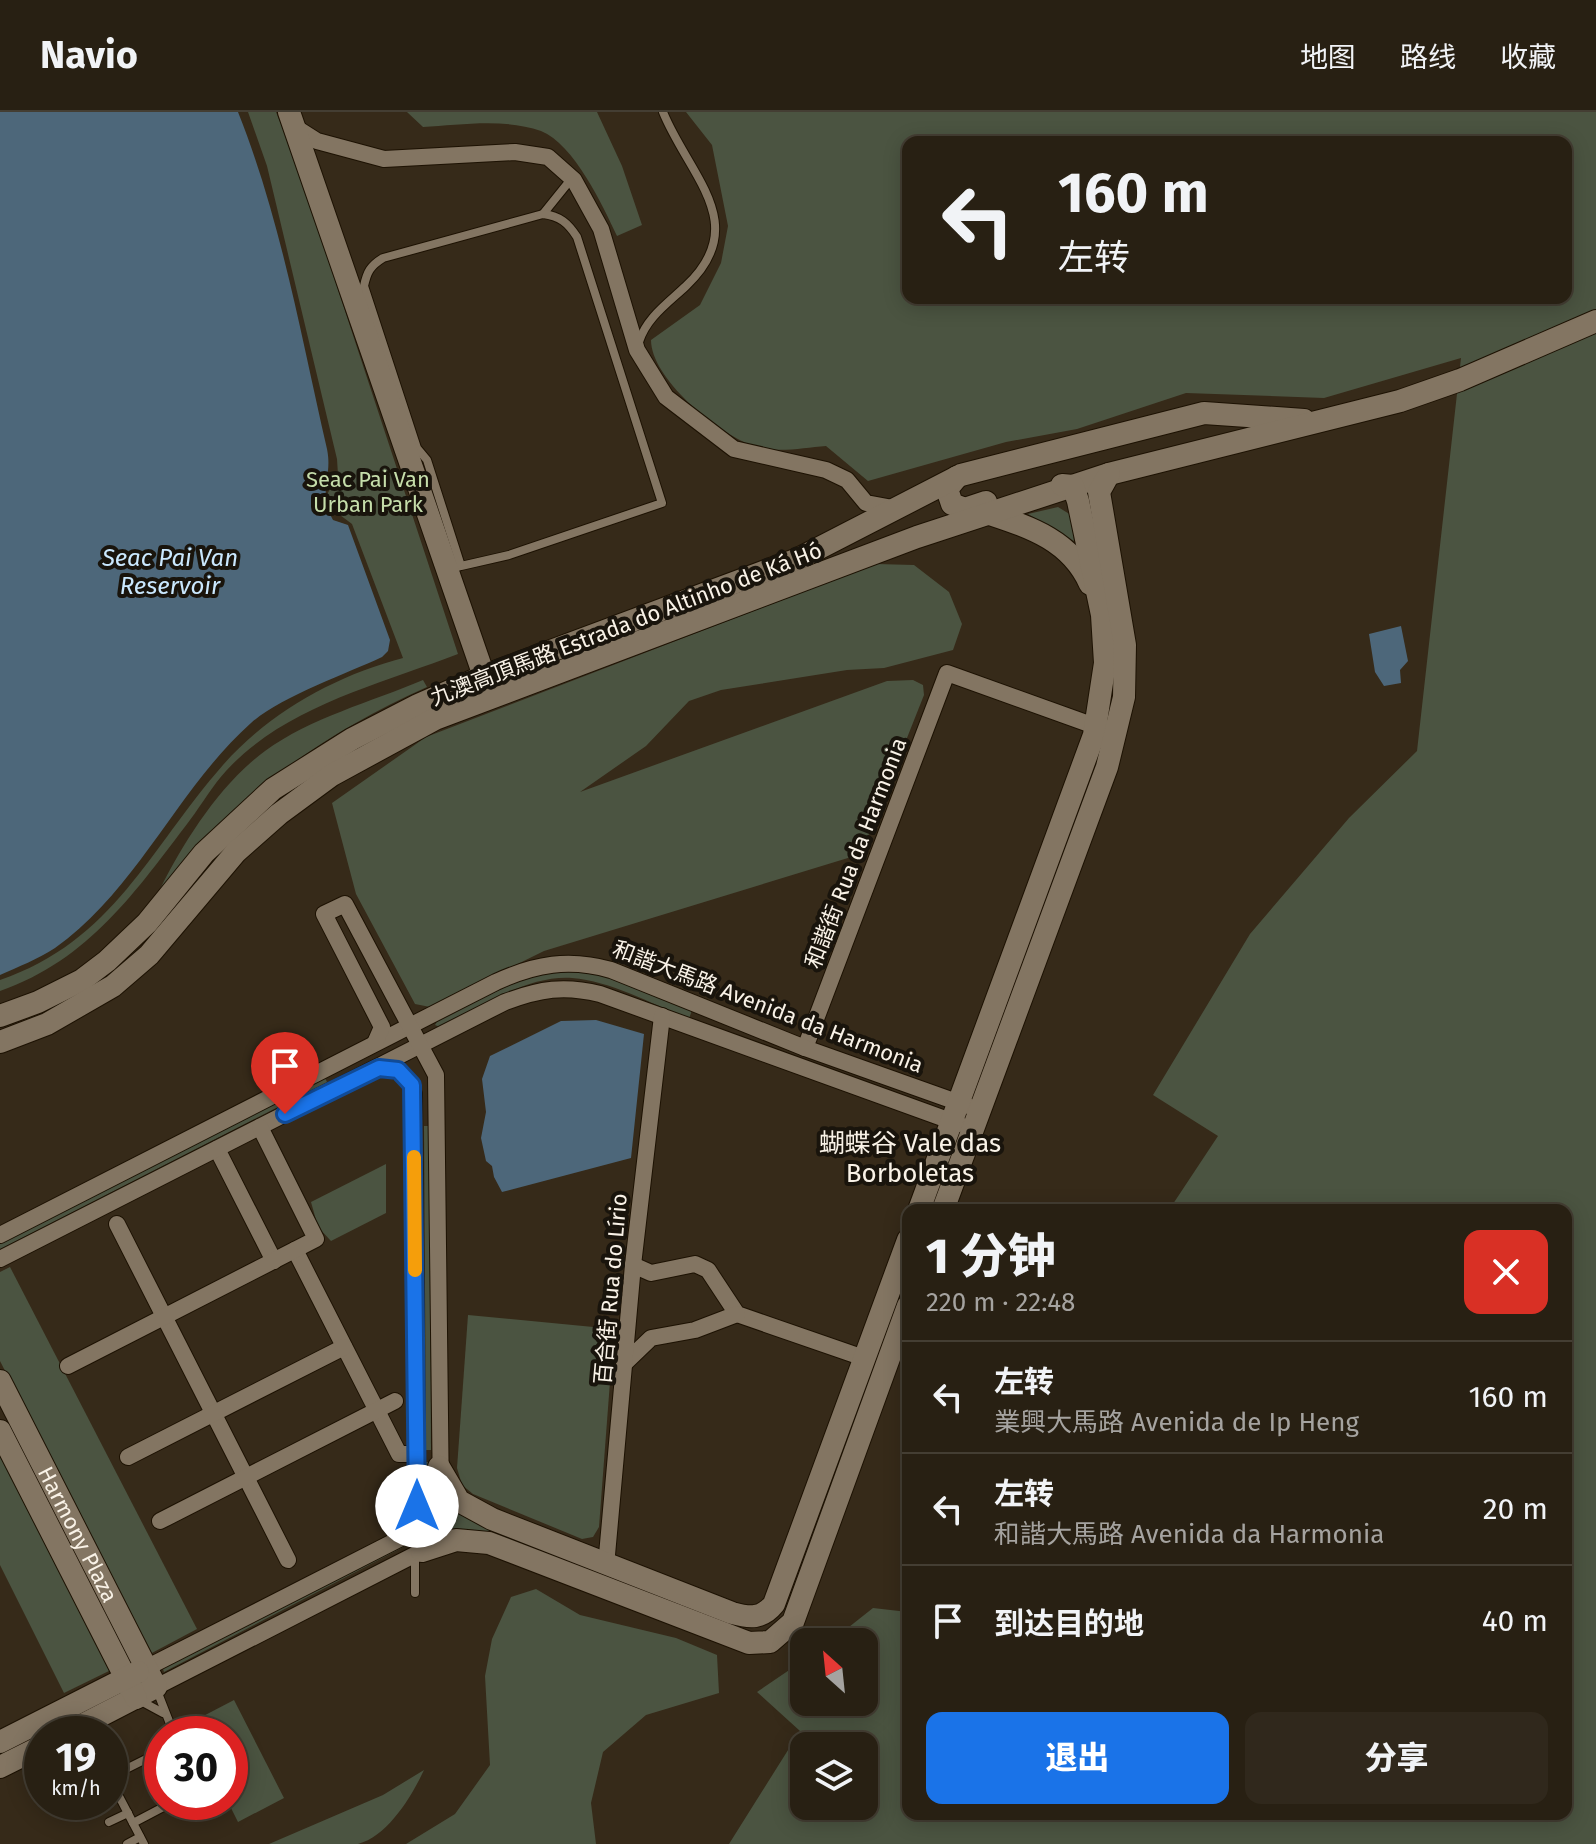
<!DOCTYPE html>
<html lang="zh">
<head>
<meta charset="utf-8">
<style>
	body { margin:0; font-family:"Fira Sans","Noto Sans SC",sans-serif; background:#30281c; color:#f1f3f6; height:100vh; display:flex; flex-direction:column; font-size:30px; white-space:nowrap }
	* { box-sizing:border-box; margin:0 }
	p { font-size:26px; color:#a5a3a0 }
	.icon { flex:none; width:44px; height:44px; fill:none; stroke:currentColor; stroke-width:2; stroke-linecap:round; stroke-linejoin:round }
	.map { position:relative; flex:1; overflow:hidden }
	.sheet { position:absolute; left:902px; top:1092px; width:670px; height:616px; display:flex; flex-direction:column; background:#282013; border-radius:16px; box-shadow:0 4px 20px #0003,0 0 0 2px #443e33 }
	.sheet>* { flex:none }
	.guide { position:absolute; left:902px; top:24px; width:670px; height:168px; border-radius:16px; box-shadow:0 4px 20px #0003,0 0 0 2px #443e33; background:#282013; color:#f1f3f6; overflow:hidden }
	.needle { width:52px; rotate:333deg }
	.controls { position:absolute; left:790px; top:1516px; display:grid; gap:16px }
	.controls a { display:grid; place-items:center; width:88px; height:88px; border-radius:16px; background:#282013; box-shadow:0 4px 20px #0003,0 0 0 2px #443e33; font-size:40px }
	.speed { position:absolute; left:24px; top:1604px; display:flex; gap:16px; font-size:40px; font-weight:700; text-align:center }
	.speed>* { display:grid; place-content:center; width:104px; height:104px; border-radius:50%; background:#282013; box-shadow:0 4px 20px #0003,0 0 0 2px #443e33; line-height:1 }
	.speed small { font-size:20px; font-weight:400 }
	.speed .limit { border:12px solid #d22; background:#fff; color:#111 }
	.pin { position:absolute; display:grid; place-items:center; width:68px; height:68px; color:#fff; margin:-82px -34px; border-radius:50% 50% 50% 0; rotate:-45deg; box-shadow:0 0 8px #0007 }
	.pin .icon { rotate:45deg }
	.me { position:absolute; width:88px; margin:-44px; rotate:0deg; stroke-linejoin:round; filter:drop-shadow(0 0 6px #0008) }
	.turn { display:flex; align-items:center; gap:28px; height:168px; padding:0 24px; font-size:36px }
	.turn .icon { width:104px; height:104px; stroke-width:2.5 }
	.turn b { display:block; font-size:56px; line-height:68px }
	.round { display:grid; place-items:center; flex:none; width:84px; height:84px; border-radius:16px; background:#30281c }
	.headline { display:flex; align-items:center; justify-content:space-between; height:136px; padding:0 24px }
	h1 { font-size:48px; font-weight:800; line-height:60px }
	.action { display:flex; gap:16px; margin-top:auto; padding:16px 24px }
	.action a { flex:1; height:92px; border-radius:16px; background:#1a73e8; color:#fff; font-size:32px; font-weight:800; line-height:92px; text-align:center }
	.action a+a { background:#30281c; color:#f1f3f6 }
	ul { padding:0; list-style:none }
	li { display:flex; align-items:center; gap:24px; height:112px; padding:0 24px; border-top:2px solid #443e33 }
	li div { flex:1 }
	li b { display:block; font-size:30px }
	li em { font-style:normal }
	header { display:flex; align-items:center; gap:48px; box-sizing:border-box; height:112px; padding:0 40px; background:#282013; border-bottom:2px solid #443e33 }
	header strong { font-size:38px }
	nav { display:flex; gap:44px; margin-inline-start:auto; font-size:28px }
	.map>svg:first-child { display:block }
	.green { fill:#4b5441; fill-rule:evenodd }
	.water { fill:#4d677a }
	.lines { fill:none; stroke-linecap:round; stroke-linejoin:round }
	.lane-casing { stroke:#1d1203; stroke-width:10 }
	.street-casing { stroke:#1d1203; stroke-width:18 }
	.secondary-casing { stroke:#1d1203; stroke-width:24 }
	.lane { stroke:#837562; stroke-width:8 }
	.street { stroke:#837562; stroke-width:16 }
	.secondary { stroke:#837562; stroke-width:22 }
	.route-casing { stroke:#114b97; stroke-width:20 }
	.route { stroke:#1a73e8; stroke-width:14 }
	.slow { stroke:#f59e0b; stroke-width:14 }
	.labels { text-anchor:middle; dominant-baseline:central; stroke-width:8; stroke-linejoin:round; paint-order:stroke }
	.park-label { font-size:22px; fill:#c5ddaa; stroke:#19140c }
	.street-label { font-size:22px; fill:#f9f2e7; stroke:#19140c }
	.water-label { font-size:24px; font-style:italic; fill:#cae8fe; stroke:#19140c }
	.quarter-label { font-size:26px; fill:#f9f2e7; stroke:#19140c }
</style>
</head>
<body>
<header>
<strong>Navio</strong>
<nav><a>地图</a><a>路线</a><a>收藏</a></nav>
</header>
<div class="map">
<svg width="1596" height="1732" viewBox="0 0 1596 1732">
	<rect width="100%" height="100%" fill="#362a19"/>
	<g class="green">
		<path d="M 248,0 L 276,0 L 294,44 L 458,542 C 380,572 284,595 226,659 C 213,673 202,692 190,708 C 136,779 89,848 0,879 L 0,868 C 114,829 149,737 223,653 C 268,601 337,563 403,546 L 352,412 L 328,394 L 325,386 L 338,363 L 337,347 L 267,54 Z"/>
		<path d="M 407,0 L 597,0 L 622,54 L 642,113 L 617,124 C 603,94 574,32 541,19 C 505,6 460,13 423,15 Z"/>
		<path d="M 686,0 L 1596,0 L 1596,1732 L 729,1732 L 800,1619 L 757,1580 L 804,1548 L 804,1590 L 864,1590 L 864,1530 L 830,1530 L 873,1496 L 908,1500 L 908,1702 L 1566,1702 L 1566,1098 L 1169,1098 L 1218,1024 L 1153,983 L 1250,822 L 1349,706 L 1417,639 L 1461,246 L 1324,286 L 1186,281 L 1077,317 L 1006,330 L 868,369 L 826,334 C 802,336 773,342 751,333 C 716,320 651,266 651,228 L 700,193 L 721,151 L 728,114 L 712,33 ZM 908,30 L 1566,30 L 1566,186 L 908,186 ZM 804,1634 L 864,1634 L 864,1694 L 804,1694 Z"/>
		<polygon points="1058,395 1071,403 1074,429 1028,402"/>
		<polygon points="876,452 914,453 949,480 962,512 953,538 884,556 847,558 721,578 689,589 646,634 580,680 887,569 913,568 923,573 924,583 861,742 544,839 430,895 415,892 356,782 332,691 426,625"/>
		<path d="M 423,568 L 427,575 C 314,626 241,683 160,777 C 185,728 220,672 265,639 C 310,606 371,590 423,568 Z"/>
		<path d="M 572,857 L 600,862 L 692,898 L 689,907 C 652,892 611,869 572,866 C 526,863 480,896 440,915 L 435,913 L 438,908 C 482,887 523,861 572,857 Z"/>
		<polygon points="325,966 327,970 0,1137 0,1132"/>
		<polygon points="424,1014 430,1014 431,1338 426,1338"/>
		<polygon points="386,1052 386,1101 331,1129 318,1115 311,1090"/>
		<polygon points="10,1155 197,1517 150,1542 0,1249 0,1160"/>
		<polygon points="468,1203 614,1217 599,1415 593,1425 582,1427 473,1382 462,1373 457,1356"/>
		<polygon points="0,1336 111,1558 64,1581 0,1453"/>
		<polygon points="424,1350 429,1350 428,1400 413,1430 164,1560 162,1554 399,1432"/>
		<polygon points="448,1394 461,1402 737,1513 730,1515 483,1419 465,1417 444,1423"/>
		<polygon points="536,1477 580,1503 676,1526 717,1543 719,1581 646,1603 603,1640 591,1691 596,1732 406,1732 455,1702 490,1653 485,1564 492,1527 511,1485"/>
		<polygon points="234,1588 284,1686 238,1710 228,1690 230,1622 193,1622 188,1612"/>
		<path d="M 424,1658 C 412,1684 388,1724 358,1732 C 335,1732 293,1732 269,1732 L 383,1683 Z"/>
	</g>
	<g class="water">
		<path d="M 0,0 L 238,0 C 281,108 301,224 327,337 C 333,366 317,380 333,408 L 348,413 L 390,528 L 388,539 L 382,545 C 346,562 280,585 251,611 C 177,677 138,777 55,836 C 38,847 18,855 0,863 Z"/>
		<polygon points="1401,514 1408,549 1400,558 1401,571 1384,574 1375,560 1369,522"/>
		<polygon points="596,908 644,922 631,1046 502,1080 494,1065 492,1054 486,1049 481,1026 486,1000 482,967 490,944 561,909"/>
	</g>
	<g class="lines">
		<g class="lane-casing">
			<g id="lane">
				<polyline points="543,102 572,66"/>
				<path d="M 639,230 C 646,206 668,191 686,174 C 752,112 689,64 663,0"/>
				<path d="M 451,457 L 461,454 L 427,348 L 417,336 L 364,174 C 367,160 370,154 383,146 L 543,102 C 560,104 568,111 577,125 L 662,391 L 509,443 L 461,454"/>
				<polyline points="415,1481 415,1444"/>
				<polyline points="156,1576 174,1622"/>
				<polyline points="139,1588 163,1601"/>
				<polyline points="110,1665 162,1639"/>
				<polyline points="110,1667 144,1732"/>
				<polyline points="109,1710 128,1701"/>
				<polyline points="133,1711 173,1690"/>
				<polyline points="127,1732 140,1725"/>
			</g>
		</g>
		<g class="street-casing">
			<g id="street">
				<polyline points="295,15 317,29 384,47 515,40 548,45 574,68 601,117 637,238 666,285 734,337 826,358 847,368 866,391 893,396"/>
				<polyline points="805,936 947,561 1103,617"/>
				<polyline points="217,1037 274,1149"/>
				<polyline points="117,1112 288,1448"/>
				<path d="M 0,1123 L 496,870 C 535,852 569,846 611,858 L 805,936 L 968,994"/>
				<polyline points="295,1138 399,1342 417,1342"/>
				<path d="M 0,1147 L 505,890 C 540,877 564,873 600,882 L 959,1012"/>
				<polyline points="633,1153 651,1161 695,1152 708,1158 737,1202 864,1246"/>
				<polyline points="626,1250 651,1226 695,1218 737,1202"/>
				<polyline points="68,1254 316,1127 260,1015"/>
				<polyline points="128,1345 344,1235"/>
				<polyline points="160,1409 395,1289"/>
				<polyline points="606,1454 633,1153 662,904"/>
				<path d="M 146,1556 L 403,1425 L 413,1410 L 417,1394 L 414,982 C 409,963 397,955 378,956"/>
				<polyline points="156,1575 422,1439 438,1416 441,1389 436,963 345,792 324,802 382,915 375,931"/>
			</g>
		</g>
		<g class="secondary-casing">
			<g id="secondary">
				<polyline points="289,0 484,564"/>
				<polyline points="957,365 947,377 952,392 965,397 986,390"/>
				<path d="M 990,402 C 1032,416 1071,429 1090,472"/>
				<polyline points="0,904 38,890 82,868 107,849 147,811 204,741 273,677 352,627 418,593 484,564 798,447 961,363 1204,301 1304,308"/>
				<polyline points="0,930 47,912 113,874 149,843 236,740 279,702 332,663 435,607 917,425 1109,362 1400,289 1460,268 1596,209"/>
				<polyline points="919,1098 1094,623 1105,551 1102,503 1078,389 1073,374 1062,373"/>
				<polyline points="943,1098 1107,655 1124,585 1125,533 1099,380 1109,362"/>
				<path id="s1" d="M 0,1269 L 156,1575 L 65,1622"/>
				<polyline points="0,1319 136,1586"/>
				<path d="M 439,1355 L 459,1389 L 492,1407 L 732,1501 C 750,1506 762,1507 774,1492 L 908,1128"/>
				<polyline points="422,1439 456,1428 489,1431 749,1531 770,1530 793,1510 908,1194"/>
				<polyline points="0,1630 138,1560"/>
				<polyline points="0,1655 42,1634"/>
			</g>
		</g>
		<use href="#lane" class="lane"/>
		<use href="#street" class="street"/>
		<use href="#secondary" class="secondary"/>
	</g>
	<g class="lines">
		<g class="route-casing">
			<polyline id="route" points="285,1002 379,956 398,958 412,973 417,1394"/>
		</g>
		<use href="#route" class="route"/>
		<polyline class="slow" points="414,1045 415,1158"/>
	</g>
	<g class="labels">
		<g class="park-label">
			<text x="368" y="367">Seac Pai Van<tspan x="368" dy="25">Urban Park</tspan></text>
		</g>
		<g class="street-label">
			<text transform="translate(626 512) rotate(-21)">九澳高頂馬路 Estrada do Altinho de Ká Hó</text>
			<text transform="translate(856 741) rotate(-69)">和諧街 Rua da Harmonia</text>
			<text transform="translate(768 895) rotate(21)">和諧大馬路 Avenida da Harmonia</text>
			<text transform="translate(611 1177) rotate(-85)">百合街 Rua do Lírio</text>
			<text stroke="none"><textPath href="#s1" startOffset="172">Harmony Plaza</textPath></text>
		</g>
		<g class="water-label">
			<text x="170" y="446">Seac Pai Van<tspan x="170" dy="28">Reservoir</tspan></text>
		</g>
		<g class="quarter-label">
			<text x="910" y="1031">蝴蝶谷 Vale das<tspan x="910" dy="30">Borboletas</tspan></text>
		</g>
	</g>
</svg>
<div class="controls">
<a><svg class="needle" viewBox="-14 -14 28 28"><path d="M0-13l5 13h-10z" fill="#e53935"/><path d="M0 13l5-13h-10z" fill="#a5a3a0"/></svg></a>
<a><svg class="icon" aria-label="layers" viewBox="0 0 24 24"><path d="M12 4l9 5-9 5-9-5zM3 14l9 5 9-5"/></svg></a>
</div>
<div class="speed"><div>19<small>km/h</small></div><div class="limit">30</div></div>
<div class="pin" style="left:285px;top:1002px;background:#d93025"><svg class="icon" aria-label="arrive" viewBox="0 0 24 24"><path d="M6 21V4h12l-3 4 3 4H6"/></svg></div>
<svg class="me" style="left:417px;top:1394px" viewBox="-20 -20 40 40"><circle r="19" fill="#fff"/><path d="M0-13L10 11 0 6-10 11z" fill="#1a73e8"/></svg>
<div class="guide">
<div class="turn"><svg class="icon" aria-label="left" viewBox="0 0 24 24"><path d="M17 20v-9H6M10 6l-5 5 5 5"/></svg><div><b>160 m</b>左转</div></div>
</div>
<section class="sheet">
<div class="headline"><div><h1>1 分钟</h1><p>220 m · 22:48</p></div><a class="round" style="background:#d93025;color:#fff"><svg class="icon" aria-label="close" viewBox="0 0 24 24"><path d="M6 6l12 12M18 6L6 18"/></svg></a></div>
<ul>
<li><svg class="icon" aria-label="left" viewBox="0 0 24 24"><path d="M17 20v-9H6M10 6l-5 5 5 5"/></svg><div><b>左转</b><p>業興大馬路 Avenida de Ip Heng</p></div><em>160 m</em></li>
<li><svg class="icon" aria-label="left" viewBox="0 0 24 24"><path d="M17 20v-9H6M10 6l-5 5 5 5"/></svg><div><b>左转</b><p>和諧大馬路 Avenida da Harmonia</p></div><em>20 m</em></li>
<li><svg class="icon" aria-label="arrive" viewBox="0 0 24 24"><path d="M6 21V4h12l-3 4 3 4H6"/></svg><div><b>到达目的地</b></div><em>40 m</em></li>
</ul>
<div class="action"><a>退出</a><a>分享</a></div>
</section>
</div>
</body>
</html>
